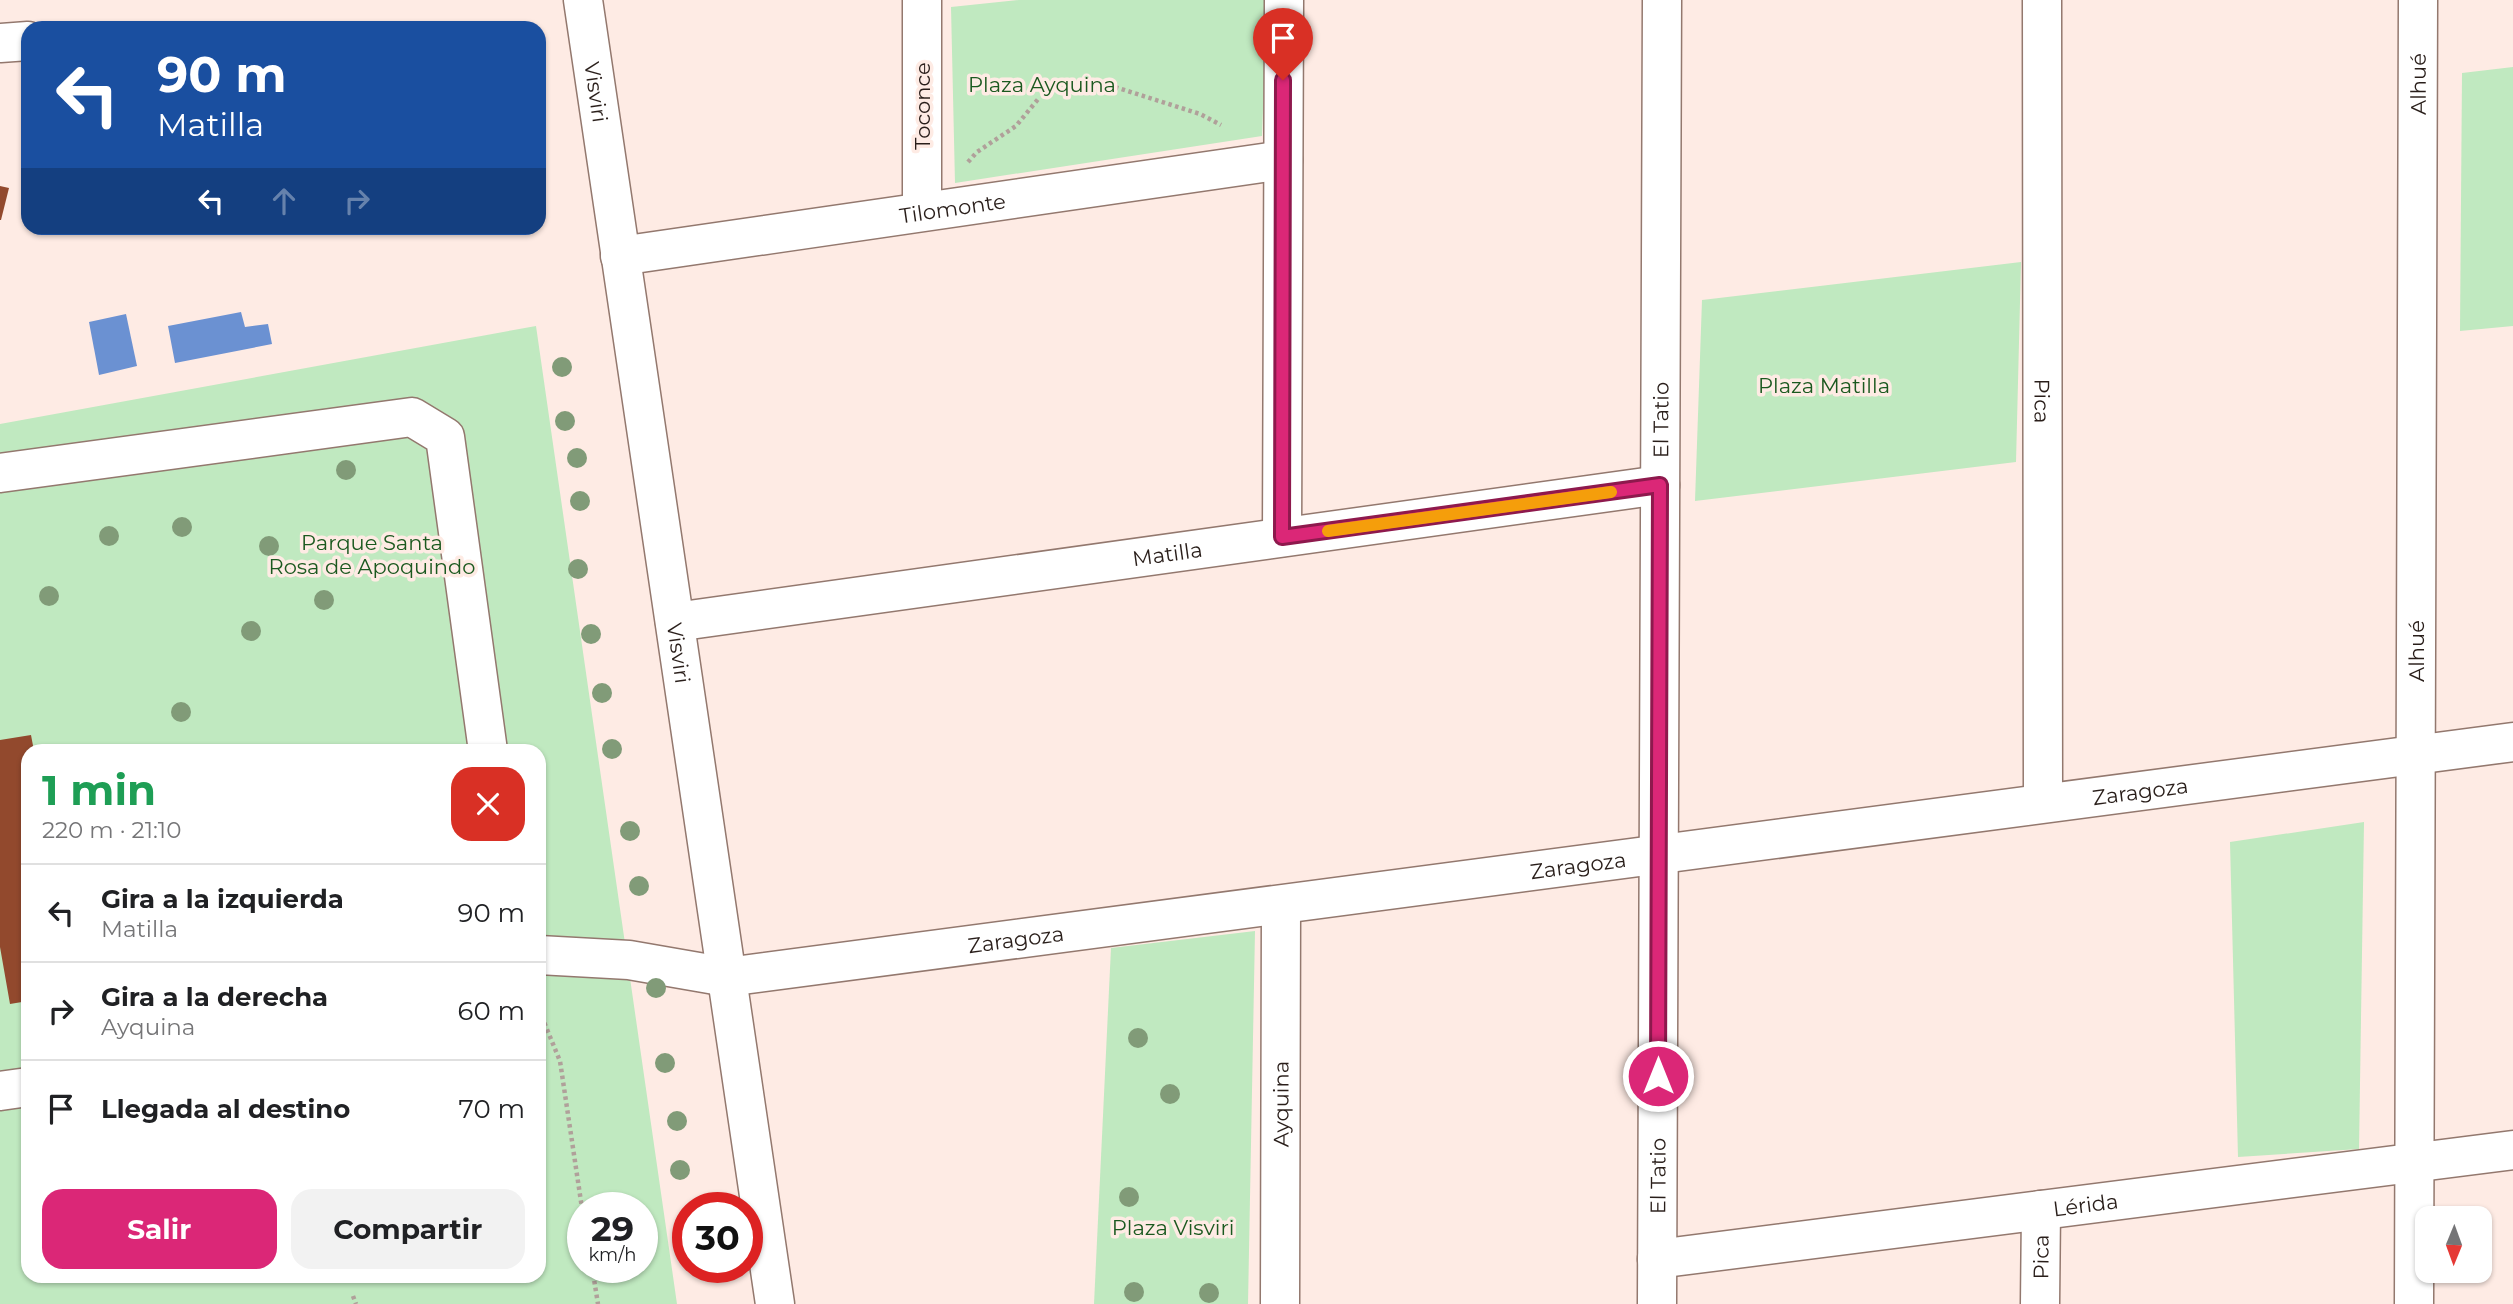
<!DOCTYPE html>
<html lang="es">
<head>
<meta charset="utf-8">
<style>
	body { margin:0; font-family:Montserrat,sans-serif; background:#f2f2f2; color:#202124; height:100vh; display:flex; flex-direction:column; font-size:26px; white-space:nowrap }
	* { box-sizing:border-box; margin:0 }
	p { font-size:23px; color:#757577 }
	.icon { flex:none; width:38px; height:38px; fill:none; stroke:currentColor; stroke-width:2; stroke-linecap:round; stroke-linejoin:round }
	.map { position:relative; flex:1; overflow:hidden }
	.details { position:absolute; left:21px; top:744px; width:525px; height:539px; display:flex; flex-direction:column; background:#fff; border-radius:21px; box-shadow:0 2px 5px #0004 }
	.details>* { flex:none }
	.top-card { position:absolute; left:21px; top:21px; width:525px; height:214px; border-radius:21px; box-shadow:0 2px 5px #0004; background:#1a4fa0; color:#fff; overflow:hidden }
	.needle { width:46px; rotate:181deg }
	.controls { position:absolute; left:2415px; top:1206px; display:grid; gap:14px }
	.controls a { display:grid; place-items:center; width:77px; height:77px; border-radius:14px; background:#fff; box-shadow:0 2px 5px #0004; font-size:35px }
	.speed { position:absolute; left:567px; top:1192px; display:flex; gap:14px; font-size:35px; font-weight:700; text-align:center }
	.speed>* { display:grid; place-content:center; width:91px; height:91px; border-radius:50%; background:#fff; box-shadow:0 2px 5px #0004; line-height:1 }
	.speed small { font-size:18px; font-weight:400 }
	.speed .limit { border:10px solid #d22; background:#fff; color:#111 }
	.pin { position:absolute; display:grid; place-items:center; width:60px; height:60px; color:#fff; margin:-72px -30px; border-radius:50% 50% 50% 0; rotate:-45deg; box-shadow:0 0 7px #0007 }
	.pin .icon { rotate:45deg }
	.me { position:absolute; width:77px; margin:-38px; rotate:0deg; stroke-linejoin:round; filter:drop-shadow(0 0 5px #0008) }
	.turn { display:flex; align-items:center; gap:24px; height:147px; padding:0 21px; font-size:32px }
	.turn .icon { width:91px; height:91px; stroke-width:2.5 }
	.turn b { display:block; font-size:49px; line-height:60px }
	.lanes { display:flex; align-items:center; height:66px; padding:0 21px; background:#0003; justify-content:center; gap:35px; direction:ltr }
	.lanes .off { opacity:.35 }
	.round { display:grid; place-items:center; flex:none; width:74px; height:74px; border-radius:21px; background:#f2f2f2 }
	.overview { display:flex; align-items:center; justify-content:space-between; height:119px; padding:0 21px }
	h1 { font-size:42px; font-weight:700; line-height:52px; color:#1e9e55 }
	.button { display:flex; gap:14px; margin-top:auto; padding:14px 21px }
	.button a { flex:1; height:80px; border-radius:21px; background:#db2777; color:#fff; font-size:28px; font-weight:700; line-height:80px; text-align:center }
	.button a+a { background:#f2f2f2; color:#202124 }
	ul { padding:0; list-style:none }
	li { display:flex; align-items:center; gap:21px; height:98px; padding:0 21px; border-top:2px solid #e0e0e0 }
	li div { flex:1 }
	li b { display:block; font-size:26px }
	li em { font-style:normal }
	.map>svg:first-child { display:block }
	.green { fill:#c0e9c0; fill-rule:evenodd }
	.water { fill:#6b91d2 }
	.building { fill:#92492d }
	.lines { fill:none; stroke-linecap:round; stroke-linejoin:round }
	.minor-casing { stroke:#93786e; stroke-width:41 }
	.path { stroke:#b0a09a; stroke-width:4.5; stroke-dasharray:3.5 3.5; stroke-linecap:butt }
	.minor { stroke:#fff; stroke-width:38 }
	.tree { fill:#819b78 }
	.route-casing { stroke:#8e194d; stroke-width:18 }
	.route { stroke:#db2777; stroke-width:12 }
	.slow { stroke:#f59e0b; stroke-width:12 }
	.labels { text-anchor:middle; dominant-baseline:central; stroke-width:7; stroke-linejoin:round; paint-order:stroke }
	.park-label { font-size:21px; fill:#1b591f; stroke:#feebe4 }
	.street-label { font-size:21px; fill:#291e1a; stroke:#feebe4 }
</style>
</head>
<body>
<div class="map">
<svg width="2513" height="1304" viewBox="0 0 2513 1304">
	<rect width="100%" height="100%" fill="#feebe4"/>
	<g class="green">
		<polygon points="1019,0 1267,0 1262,136 955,183 951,7"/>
		<polygon points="2513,67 2513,326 2460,331 2462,73"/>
		<polygon points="2021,262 2016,462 1695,501 1702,300"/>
		<path d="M 536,326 L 677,1304 L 0,1304 L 0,424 ZM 28,751 L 539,751 L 539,1276 L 28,1276 ZM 583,1208 L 642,1208 L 642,1267 L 583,1267 Z"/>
		<polygon points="2364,822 2359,1149 2238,1157 2230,842"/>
		<polygon points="1255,931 1248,1304 1094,1304 1111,948"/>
	</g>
	<g class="water">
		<polygon points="241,312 245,327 268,324 272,344 175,363 168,326"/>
		<polygon points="126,314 137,366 99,375 89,322"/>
	</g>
	<g class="building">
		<polygon points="0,186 9,188 1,220 0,220"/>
		<polygon points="31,735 34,751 28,751 28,1001 10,1004 0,947 0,740"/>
	</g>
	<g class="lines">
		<g class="minor-casing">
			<g id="minor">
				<path id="s1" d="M 583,0 L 775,1304"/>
				<path id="s2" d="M 2042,0 L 2043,802"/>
				<polyline points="0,43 28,41"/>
				<polyline points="922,211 922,0"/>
				<path id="s3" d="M 620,256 L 1283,160"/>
				<polyline points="0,473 412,417 445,437 488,751"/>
				<polyline points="1282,537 1284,0"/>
				<path id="s4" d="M 675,622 L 1660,485"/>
				<path id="s5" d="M 539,955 L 629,960 L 727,977 L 2513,742"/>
				<polyline points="0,1091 28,1087"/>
				<path id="s6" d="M 1657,1259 L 2513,1150"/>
				<path id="s7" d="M 1280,1304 L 1281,905"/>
				<path id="s8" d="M 1657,1304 L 1662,0"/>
				<path id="s9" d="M 2040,1304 L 2041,1210"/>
				<path id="s10" d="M 2414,1304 L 2418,0"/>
			</g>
		</g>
		<g class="path">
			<polyline points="1115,87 1200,114 1221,125"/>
			<polyline points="968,162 977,152 1016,126 1039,98"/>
			<polyline points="539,1010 560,1061 583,1215"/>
			<polyline points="592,1267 598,1304"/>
			<polyline points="353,1296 356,1304"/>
		</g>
		<use href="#minor" class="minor"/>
	</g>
	<g class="tree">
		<circle cx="562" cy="367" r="10"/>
		<circle cx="565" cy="421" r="10"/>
		<circle cx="577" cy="458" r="10"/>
		<circle cx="346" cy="470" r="10"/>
		<circle cx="580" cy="501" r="10"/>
		<circle cx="182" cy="527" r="10"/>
		<circle cx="109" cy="536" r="10"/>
		<circle cx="269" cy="546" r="10"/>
		<circle cx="578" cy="569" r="10"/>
		<circle cx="49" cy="596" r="10"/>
		<circle cx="324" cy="600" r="10"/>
		<circle cx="251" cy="631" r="10"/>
		<circle cx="591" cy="634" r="10"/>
		<circle cx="602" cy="693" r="10"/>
		<circle cx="181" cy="712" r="10"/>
		<circle cx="612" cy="749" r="10"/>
		<circle cx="630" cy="831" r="10"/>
		<circle cx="639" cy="886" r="10"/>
		<circle cx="656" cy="988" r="10"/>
		<circle cx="1138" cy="1038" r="10"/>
		<circle cx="665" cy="1063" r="10"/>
		<circle cx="1170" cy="1094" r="10"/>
		<circle cx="677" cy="1121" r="10"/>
		<circle cx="680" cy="1170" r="10"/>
		<circle cx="1129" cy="1197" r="10"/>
		<circle cx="1134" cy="1292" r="10"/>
		<circle cx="1209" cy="1293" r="10"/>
	</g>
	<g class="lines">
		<g class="route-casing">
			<polyline id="route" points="1283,80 1282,537 1660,485 1658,1076"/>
		</g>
		<use href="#route" class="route"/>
		<polyline class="slow" points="1328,531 1611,492"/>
	</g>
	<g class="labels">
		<g class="park-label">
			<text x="1042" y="84">Plaza Ayquina</text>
			<text x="1824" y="385">Plaza Matilla</text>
			<text x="372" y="542">Parque Santa<tspan x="372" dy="24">Rosa de Apoquindo</tspan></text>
			<text x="1173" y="1227">Plaza Visviri</text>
		</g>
		<g class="street-label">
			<text stroke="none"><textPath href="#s10" startOffset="1220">Alhué</textPath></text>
			<text stroke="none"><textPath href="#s1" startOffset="93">Visviri</textPath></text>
			<text transform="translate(922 106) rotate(-90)">Toconce</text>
			<text stroke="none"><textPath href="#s3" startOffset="336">Tilomonte</textPath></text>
			<text stroke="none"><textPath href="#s2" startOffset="401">Pica</textPath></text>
			<text stroke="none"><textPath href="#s8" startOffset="884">El Tatio</textPath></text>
			<text stroke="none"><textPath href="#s4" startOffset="497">Matilla</textPath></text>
			<text stroke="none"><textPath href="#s1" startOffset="660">Visviri</textPath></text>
			<text stroke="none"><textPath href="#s10" startOffset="653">Alhué</textPath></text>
			<text stroke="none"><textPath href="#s5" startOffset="1615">Zaragoza</textPath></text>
			<text stroke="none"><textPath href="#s5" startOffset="1048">Zaragoza</textPath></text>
			<text stroke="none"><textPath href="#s5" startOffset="481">Zaragoza</textPath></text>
			<text stroke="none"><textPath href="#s7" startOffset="200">Ayquina</textPath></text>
			<text stroke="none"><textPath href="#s8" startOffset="128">El Tatio</textPath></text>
			<text stroke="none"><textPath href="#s6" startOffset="432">Lérida</textPath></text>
			<text stroke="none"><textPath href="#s9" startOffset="47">Pica</textPath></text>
		</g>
	</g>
</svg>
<div class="controls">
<a><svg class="needle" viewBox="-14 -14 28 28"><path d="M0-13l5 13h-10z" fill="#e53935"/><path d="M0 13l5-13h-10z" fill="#757577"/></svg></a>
</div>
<div class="speed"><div>29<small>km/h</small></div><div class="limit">30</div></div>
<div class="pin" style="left:1283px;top:80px;background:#d93025"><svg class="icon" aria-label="arrive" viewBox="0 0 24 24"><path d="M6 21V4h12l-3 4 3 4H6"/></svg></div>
<svg class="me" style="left:1658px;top:1076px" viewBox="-20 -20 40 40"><circle r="17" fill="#db2777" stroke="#fff" stroke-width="3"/><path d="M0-11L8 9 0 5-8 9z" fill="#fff"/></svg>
<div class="top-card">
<div class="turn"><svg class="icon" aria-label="left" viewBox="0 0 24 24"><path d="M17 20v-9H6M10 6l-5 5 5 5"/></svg><div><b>90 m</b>Matilla</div></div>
<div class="lanes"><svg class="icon" aria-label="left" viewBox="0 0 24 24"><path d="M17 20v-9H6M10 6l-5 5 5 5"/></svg><svg class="icon off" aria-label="ahead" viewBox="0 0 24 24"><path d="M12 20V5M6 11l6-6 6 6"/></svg><svg class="icon off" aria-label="right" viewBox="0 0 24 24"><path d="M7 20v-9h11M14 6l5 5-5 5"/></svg></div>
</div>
<section class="details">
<div class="overview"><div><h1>1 min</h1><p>220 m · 21:10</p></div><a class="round" style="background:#d93025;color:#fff"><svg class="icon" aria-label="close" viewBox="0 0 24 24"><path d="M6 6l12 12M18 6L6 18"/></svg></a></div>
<ul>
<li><svg class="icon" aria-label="left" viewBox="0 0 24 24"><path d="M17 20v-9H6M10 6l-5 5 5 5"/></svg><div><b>Gira a la izquierda</b><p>Matilla</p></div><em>90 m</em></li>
<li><svg class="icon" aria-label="right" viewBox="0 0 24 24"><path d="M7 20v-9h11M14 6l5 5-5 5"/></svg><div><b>Gira a la derecha</b><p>Ayquina</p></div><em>60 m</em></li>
<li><svg class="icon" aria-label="arrive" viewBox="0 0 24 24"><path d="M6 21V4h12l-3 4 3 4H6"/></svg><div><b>Llegada al destino</b></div><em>70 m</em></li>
</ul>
<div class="button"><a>Salir</a><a>Compartir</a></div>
</section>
</div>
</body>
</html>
